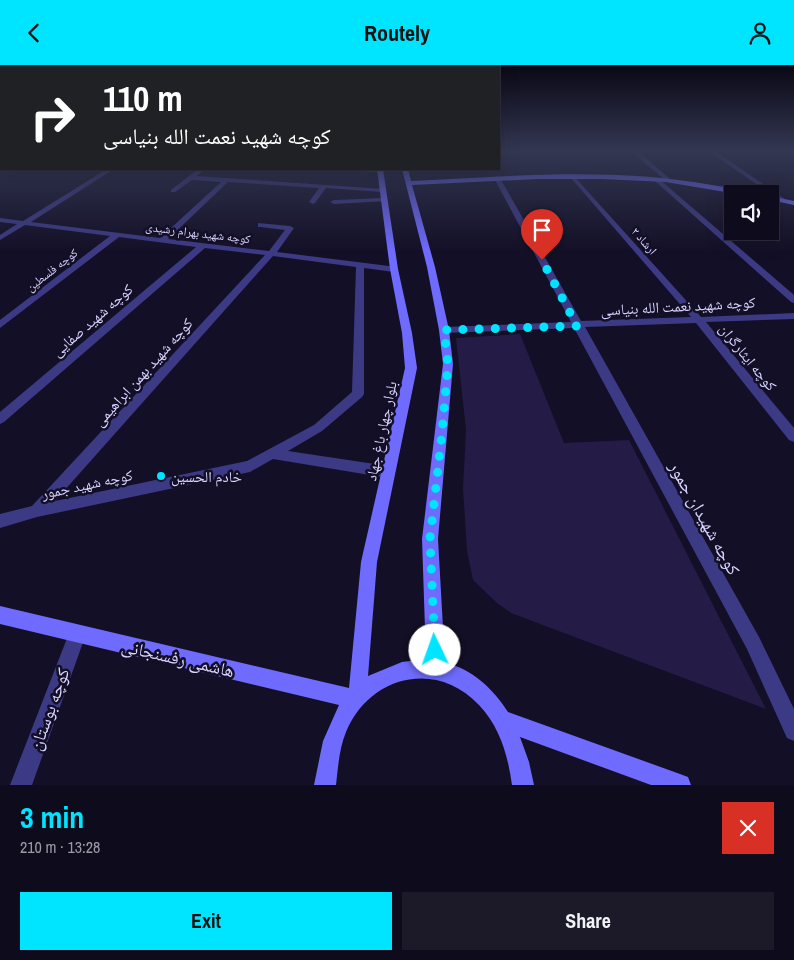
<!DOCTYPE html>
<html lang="en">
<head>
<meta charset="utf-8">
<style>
	body { margin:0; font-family:"Archivo Narrow","Noto Naskh Arabic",sans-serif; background:#1c1929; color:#f1f3f6; height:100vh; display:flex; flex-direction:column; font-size:19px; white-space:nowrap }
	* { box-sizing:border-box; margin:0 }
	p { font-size:16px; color:#9b9ba3 }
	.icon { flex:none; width:28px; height:28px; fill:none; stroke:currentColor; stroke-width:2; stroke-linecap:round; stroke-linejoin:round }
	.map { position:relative; height:720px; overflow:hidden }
	.details { display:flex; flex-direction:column; background:#0e0b1c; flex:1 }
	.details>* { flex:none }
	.top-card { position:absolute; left:0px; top:0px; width:500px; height:105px; box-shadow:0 5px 20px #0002,0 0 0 1px #2e2b3b; background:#202124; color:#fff; overflow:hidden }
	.tools { position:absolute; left:724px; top:120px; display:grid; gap:10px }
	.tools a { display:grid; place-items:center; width:55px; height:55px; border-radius:0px; background:#0e0b1c; box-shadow:0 5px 20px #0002,0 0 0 1px #2e2b3b; font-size:25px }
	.pin { position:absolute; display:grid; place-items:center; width:42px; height:42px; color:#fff; margin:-51px -21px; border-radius:50% 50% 50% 0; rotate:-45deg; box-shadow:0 0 5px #0007 }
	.pin .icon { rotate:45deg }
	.me { position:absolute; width:55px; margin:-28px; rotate:357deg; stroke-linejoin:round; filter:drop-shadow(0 0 4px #0008) }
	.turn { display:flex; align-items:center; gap:18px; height:105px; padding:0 20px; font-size:22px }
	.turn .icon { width:65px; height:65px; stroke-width:2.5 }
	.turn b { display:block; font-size:35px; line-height:42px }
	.round { display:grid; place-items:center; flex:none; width:52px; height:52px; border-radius:0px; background:#1c1929 }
	.overview { display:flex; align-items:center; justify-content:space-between; height:85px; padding:0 20px }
	h1 { font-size:30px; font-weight:800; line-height:38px; color:#00e5ff }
	.cta { display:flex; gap:10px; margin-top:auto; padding:10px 20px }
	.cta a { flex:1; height:58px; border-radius:0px; background:#00e5ff; color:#111; font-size:20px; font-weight:800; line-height:58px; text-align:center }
	.cta a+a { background:#1c1929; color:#f1f3f6 }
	header { display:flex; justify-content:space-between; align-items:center; height:65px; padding:0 20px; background:#00e5ff; color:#111; font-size:22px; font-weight:800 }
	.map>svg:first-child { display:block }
	.building { fill:#241b47 }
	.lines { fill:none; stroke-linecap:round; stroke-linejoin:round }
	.street { fill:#3d3a85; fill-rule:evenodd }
	.secondary { fill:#6f6bff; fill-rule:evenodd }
	.route { stroke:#00e5ff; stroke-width:9; stroke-dasharray:0 16.2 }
	.poi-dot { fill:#00e5ff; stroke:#130f26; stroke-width:2 }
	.labels { text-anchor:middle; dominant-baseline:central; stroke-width:5; stroke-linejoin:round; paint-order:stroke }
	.far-street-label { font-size:12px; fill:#d9d4ff; stroke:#130f26 }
	.street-label { font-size:15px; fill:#d9d4ff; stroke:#130f26 }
	.poi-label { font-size:15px; fill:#d9d4ff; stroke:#130f26; text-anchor:start }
	.near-street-label { font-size:18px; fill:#d9d4ff; stroke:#130f26 }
</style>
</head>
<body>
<header><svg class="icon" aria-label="back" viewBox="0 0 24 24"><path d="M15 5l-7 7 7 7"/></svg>Routely<svg class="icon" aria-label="person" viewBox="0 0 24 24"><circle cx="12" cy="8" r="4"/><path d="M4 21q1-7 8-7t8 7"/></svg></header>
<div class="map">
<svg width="794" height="720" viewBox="0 0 794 720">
	<rect width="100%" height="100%" fill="#130f26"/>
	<polygon class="building" points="520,269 564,378 629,375 766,644 511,548 497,538 473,515 467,486 463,424 466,365 456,273"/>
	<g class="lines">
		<g class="street">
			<polygon points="631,86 638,86 670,114 670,116 666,116"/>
			<polygon points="708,86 715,86 786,135 781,136"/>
			<polygon points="788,86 794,86 794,90"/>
			<rect x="0" y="96" width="1" height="4"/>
			<path d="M 107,104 L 114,104 L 31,157 L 160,173 L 221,117 L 192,115 L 175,127 L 171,127 L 171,125 L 198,104 L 205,104 L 197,111 L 384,124 L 384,126 L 382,127 L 326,123 L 315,138 L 313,139 L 309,137 L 319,123 L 228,117 L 168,174 L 269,186 L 285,165 L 261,162 L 258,162 L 258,158 L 290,161 L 294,163 L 277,187 L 397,202 L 397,206 L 394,207 L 364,203 L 364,329 L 362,332 L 322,366 L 288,386 L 388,401 L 393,403 L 395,407 L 393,411 L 388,413 L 273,394 L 250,407 L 37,452 L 0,463 L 0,449 L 32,441 L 265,190 L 205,183 L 4,357 L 0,359 L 0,347 L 196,182 L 119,172 L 0,263 L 0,255 L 110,171 L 25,160 L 0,175 L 0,170 L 17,159 L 0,157 L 0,153 L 23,156 ZM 273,191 L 356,202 L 352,327 L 314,360 L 247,396 L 55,436 Z"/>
			<polygon points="353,104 382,104 383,105 380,107 356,106"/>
			<polygon points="573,110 701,252 794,248 794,254 706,257 794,363 794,377 789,375 696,258 585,262 759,572 794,644 794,676 787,673 747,584 574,263 444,268 439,265 444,262 571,257 494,113 497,111 500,113 581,256 691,252 571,113 571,111"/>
			<polygon points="655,114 659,114 794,230 794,238 791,237 655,116"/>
			<polygon points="384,133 386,134 386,136 334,139 330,137 334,135"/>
			<polygon points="77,560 83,563 86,569 32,720 10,720 71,563"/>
		</g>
		<g class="secondary">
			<path d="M 377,104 L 383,104 L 398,204 L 412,268 L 417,303 L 377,497 L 368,611 L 402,597 L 426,594 L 422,474 L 443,299 L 439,265 L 427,202 L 402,104 L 408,104 L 411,116 C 511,111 613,102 712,120 C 724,122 742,123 752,129 L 737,129 L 666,117 L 602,114 L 537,114 L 412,120 L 435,202 L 449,265 L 453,299 L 438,474 L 445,598 C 472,603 494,625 508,647 L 680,709 L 688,712 L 691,720 L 651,720 L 520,672 L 529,697 L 534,720 L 512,720 C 508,691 500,662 479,640 C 436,594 369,611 346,667 C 339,684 338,703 336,720 L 314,720 L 323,676 L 339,640 L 0,559 L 0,541 L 349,623 L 361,497 L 405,303 L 402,268 L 390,204 Z"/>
			<polygon points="770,131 794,136 794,140 770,135"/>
		</g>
	</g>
	<linearGradient id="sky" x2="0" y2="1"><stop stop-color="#0a0815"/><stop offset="0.46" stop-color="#333752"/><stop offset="1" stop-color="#333752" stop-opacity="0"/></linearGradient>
	<rect width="794" height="187" fill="url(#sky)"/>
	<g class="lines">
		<polyline class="route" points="435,585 430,474 442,368 448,299 444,265 577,261 542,195"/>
	</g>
	<circle class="poi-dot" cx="161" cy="411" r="5"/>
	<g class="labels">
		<g class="far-street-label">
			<text transform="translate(198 168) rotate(7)">کوچه شهید بهرام رشیدی</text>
			<text transform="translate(644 176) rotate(49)">ارشاد ۲</text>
			<text transform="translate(52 205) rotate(-38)">کوچه فلسطین</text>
		</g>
		<g class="street-label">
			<text transform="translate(678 241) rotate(-3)">کوچه شهید نعمت الله بنیاسی</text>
			<text transform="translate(92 255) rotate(-41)">کوچه شهید صفایی</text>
			<text transform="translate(748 292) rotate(51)">کوچه ایثارگران</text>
			<text transform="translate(143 307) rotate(-48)">کوچه شهید بهمن ابراهیمی</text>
			<text transform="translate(381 366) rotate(-78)">بلوار چهار باغ جهاد</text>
			<text transform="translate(87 419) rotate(-12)">کوچه شهید جمور</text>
		</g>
		<g class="poi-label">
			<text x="171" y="411">خادم الحسین</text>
		</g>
		<g class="near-street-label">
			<text transform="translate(705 453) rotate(61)">کوچه شهیدان جمور</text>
			<text transform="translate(178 593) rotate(13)">هاشمی رفسنجانی</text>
			<text transform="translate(49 644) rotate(-70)">کوچه بوستان</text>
		</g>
	</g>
</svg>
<div class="tools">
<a><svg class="icon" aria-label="sound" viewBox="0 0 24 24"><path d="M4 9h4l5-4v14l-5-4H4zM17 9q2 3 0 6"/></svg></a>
</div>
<div class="pin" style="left:542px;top:195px;background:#d93025"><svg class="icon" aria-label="arrive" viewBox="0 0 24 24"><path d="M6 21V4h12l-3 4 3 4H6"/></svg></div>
<svg class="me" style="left:435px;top:585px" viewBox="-20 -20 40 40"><circle r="19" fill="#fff"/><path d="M0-13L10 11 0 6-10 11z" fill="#00e5ff"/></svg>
<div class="top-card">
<div class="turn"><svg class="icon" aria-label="right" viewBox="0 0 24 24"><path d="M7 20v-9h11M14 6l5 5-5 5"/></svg><div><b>110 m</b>کوچه شهید نعمت الله بنیاسی</div></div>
</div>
</div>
<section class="details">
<div class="overview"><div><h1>3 min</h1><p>210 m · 13:28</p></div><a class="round" style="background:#d93025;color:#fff"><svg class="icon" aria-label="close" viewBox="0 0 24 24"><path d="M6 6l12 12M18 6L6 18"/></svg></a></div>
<div class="cta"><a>Exit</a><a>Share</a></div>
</section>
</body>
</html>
